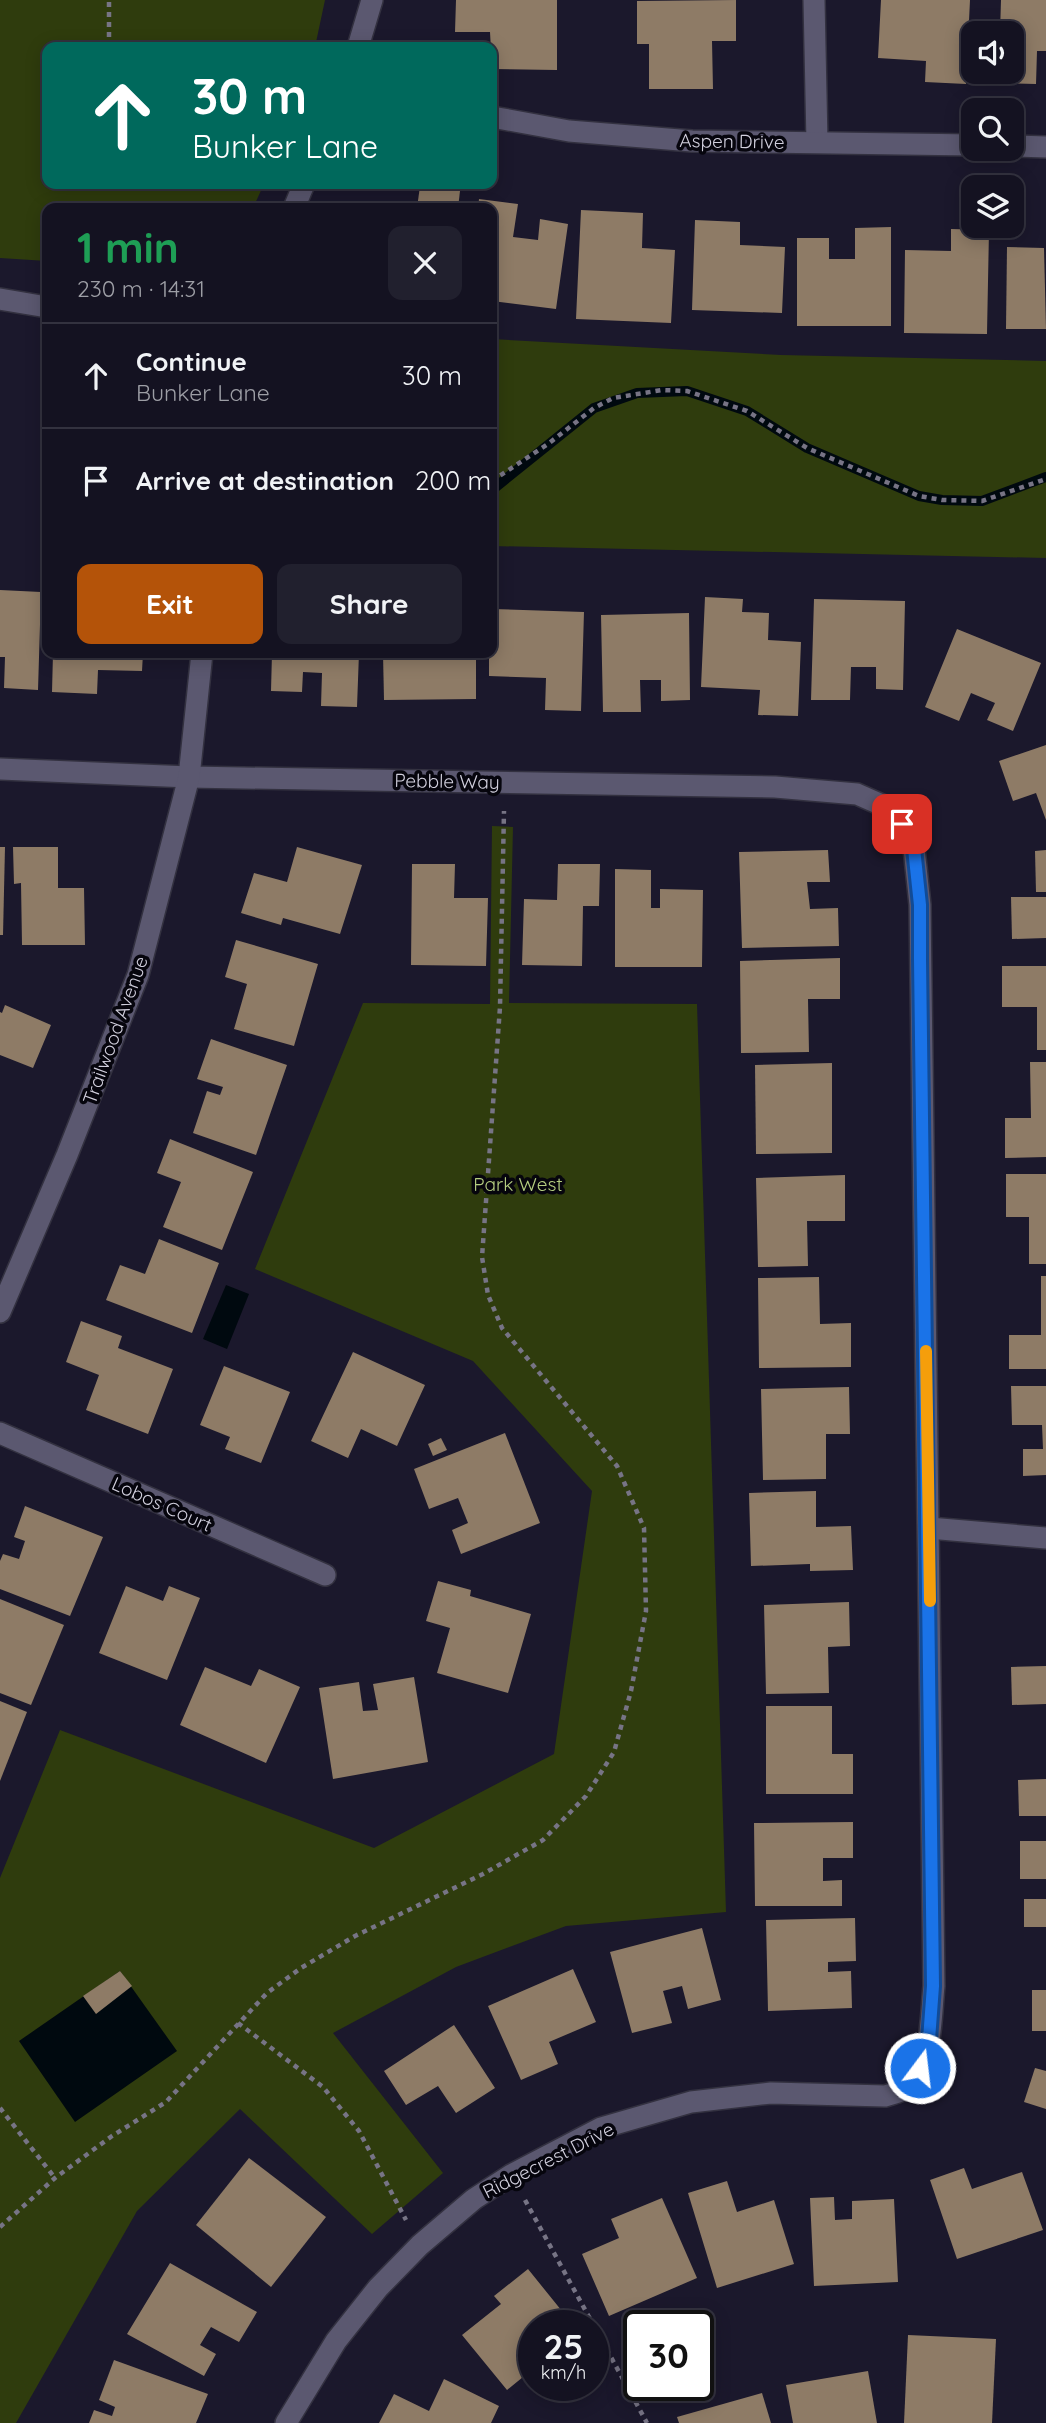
<!DOCTYPE html>
<html lang="en">
<head>
<meta charset="utf-8">
<style>
	body { margin:0; font-family:Quicksand,sans-serif; background:#21202e; color:#f1f3f6; height:100vh; display:flex; flex-direction:column; font-size:26px; white-space:nowrap }
	* { box-sizing:border-box; margin:0 }
	p { font-size:23px; color:#9d9ea5 }
	.icon { flex:none; width:38px; height:38px; fill:none; stroke:currentColor; stroke-width:2; stroke-linecap:round; stroke-linejoin:round }
	.map { position:relative; flex:1; overflow:hidden }
	.panel { position:absolute; left:42px; top:203px; width:455px; height:455px; display:flex; flex-direction:column; background:#141221; border-radius:14px; box-shadow:0 4px 18px #0003,0 0 0 2px #33323f }
	.panel>* { flex:none }
	.banner { position:absolute; left:42px; top:42px; width:455px; height:147px; border-radius:14px; box-shadow:0 4px 18px #0003,0 0 0 2px #33323f; background:#00695c; color:#fff; overflow:hidden }
	.buttons { position:absolute; left:961px; top:21px; display:grid; gap:14px }
	.buttons a { display:grid; place-items:center; width:63px; height:63px; border-radius:14px; background:#141221; box-shadow:0 4px 18px #0003,0 0 0 2px #33323f; font-size:35px }
	.speed { position:absolute; left:518px; top:2310px; display:flex; gap:14px; font-size:35px; font-weight:700; text-align:center }
	.speed>* { display:grid; place-content:center; width:91px; height:91px; border-radius:50%; background:#141221; box-shadow:0 4px 18px #0003,0 0 0 2px #33323f; line-height:1 }
	.speed small { font-size:18px; font-weight:400 }
	.speed .limit { border:4px solid #111; border-radius:10px; background:#fff; color:#111 }
	.pin { position:absolute; display:grid; place-items:center; width:60px; height:60px; color:#fff; margin:-30px; border-radius:14px; box-shadow:0 4px 10px #0006 }
	.me { position:absolute; width:77px; margin:-38px; rotate:15deg; stroke-linejoin:round; filter:drop-shadow(0 0 5px #0008) }
	.turn { display:flex; align-items:center; gap:24px; height:147px; padding:0 35px; font-size:32px }
	.turn .icon { width:91px; height:91px; stroke-width:2.5 }
	.turn b { display:block; font-size:49px; line-height:60px }
	.round { display:grid; place-items:center; flex:none; width:74px; height:74px; border-radius:14px; background:#21202e }
	.summary { display:flex; align-items:center; justify-content:space-between; height:119px; padding:0 35px }
	h1 { font-size:42px; font-weight:700; line-height:52px; color:#1e9e55 }
	.button { display:flex; gap:14px; margin-top:auto; padding:14px 35px }
	.button a { flex:1; height:80px; border-radius:14px; background:#b45309; color:#fff; font-size:28px; font-weight:700; line-height:80px; text-align:center }
	.button a+a { background:#21202e; color:#f1f3f6 }
	ul { padding:0; list-style:none }
	li { display:flex; align-items:center; gap:21px; height:105px; padding:0 35px; border-top:2px solid #33323f }
	li div { flex:1 }
	li b { display:block; font-size:26px }
	li em { font-style:normal }
	.map>svg:first-child { display:block }
	.green { fill:#2f3c0d }
	.water { fill:#00090f }
	.lines { fill:none; stroke-linecap:round; stroke-linejoin:round }
	.stream { stroke:#00090f; stroke-width:10 }
	.building { fill:#8e7b66 }
	.street-casing { stroke:#333140; stroke-width:24 }
	.secondary-casing { stroke:#333140; stroke-width:24 }
	.path { stroke:#777485; stroke-width:4.5; stroke-dasharray:5 5; stroke-linecap:butt }
	.street { stroke:#5b5870; stroke-width:21 }
	.secondary { stroke:#5b5870; stroke-width:21 }
	.route-casing { stroke:#114b97; stroke-width:18 }
	.route { stroke:#1a73e8; stroke-width:12 }
	.slow { stroke:#f59e0b; stroke-width:12 }
	.labels { text-anchor:middle; dominant-baseline:central; stroke-width:7; stroke-linejoin:round; paint-order:stroke }
	.street-label { font-size:19px; fill:#d1cfdd; stroke:#06050d }
	.park-label { font-size:19px; fill:#b5ce80; stroke:#06050d }
</style>
</head>
<body>
<div class="map">
<svg width="1046" height="2423" viewBox="0 0 1046 2423">
	<rect width="100%" height="100%" fill="#1b182c"/>
	<g class="green">
		<polygon points="0,0 325,0 315,47 47,47 47,184 264,184 253,208 47,208 47,261 0,258"/>
		<polygon points="492,339 781,355 1046,361 1046,558 492,546"/>
		<polygon points="492,826 513,827 509,1003 697,1004 726,1912 566,1926 456,1967 333,2033 443,2173 372,2234 240,2109 137,2211 16,2423 0,2423 0,1878 60,1730 374,1848 554,1754 592,1491 473,1361 255,1269 363,1003 490,1004"/>
	</g>
	<g class="water">
		<polygon points="226,1285 249,1294 227,1349 203,1339"/>
		<polygon points="120,1971 177,2051 75,2122 19,2041"/>
	</g>
	<g class="lines">
		<polyline class="stream" points="492,490 594,408 637,393 687,391 747,411 807,448 919,496 942,500 982,501 1046,477"/>
	</g>
	<g class="building">
		<polygon points="456,0 557,0 557,70 492,69 490,32 455,32"/>
		<polygon points="736,0 736,41 712,41 713,89 649,89 649,44 637,44 637,1"/>
		<polygon points="881,0 970,0 966,84 925,82 926,61 878,58"/>
		<polygon points="1001,0 1046,0 1046,51 1037,51 1036,84 998,83 998,72 1012,72 1012,33 1000,33"/>
		<polygon points="420,186 460,191 458,208 417,208"/>
		<polygon points="479,199 518,204 513,237 538,240 540,219 568,224 556,309 492,301 492,208 478,208"/>
		<polygon points="367,202 410,206 410,208 366,208"/>
		<polygon points="581,210 643,213 642,248 675,250 671,323 576,319"/>
		<polygon points="695,220 740,222 740,245 785,247 782,313 692,310"/>
		<polygon points="891,227 891,326 797,326 797,238 829,238 829,259 855,259 855,228"/>
		<polygon points="951,229 989,230 987,334 904,333 905,250 951,251"/>
		<polygon points="1007,247 1044,248 1046,329 1006,329"/>
		<rect x="42" y="392" width="5" height="87"/>
		<polygon points="0,590 41,592 38,690 4,688 5,657 0,657"/>
		<polygon points="705,597 743,599 742,612 769,613 768,640 801,642 798,716 758,715 760,690 701,687"/>
		<polygon points="814,599 905,601 903,690 876,689 876,667 851,667 850,700 811,700"/>
		<polygon points="492,609 584,612 581,711 545,710 546,678 489,676 489,653 492,653"/>
		<polygon points="689,613 690,700 661,701 661,680 640,680 641,712 603,712 601,615"/>
		<polygon points="957,629 1041,663 1013,731 987,720 995,703 971,693 959,721 925,707"/>
		<polygon points="53,653 143,653 142,671 98,670 97,694 52,692"/>
		<polygon points="272,653 359,653 357,707 321,706 322,673 303,672 302,692 271,691"/>
		<polygon points="383,653 476,653 476,699 384,700"/>
		<polygon points="1046,745 1046,820 1036,793 1013,801 999,761"/>
		<polygon points="0,847 5,847 3,935 0,935"/>
		<polygon points="13,847 58,847 58,888 84,888 85,945 22,945 21,883 14,884"/>
		<polygon points="297,847 362,865 340,934 283,918 281,925 241,913 254,873 287,882"/>
		<polygon points="828,850 830,882 807,882 810,909 838,908 839,946 742,948 739,852"/>
		<polygon points="1046,850 1046,892 1036,892 1035,851"/>
		<polygon points="412,864 455,864 454,898 488,898 486,966 411,965"/>
		<polygon points="558,864 600,864 599,906 583,906 582,966 522,965 524,899 557,900"/>
		<polygon points="615,869 651,870 651,908 660,908 660,889 703,890 702,967 615,967"/>
		<polygon points="1011,897 1046,897 1046,938 1012,939"/>
		<polygon points="236,940 318,964 294,1046 234,1029 247,984 225,977"/>
		<polygon points="840,958 840,999 808,999 809,1052 741,1053 740,961"/>
		<polygon points="1002,966 1046,966 1046,1050 1037,1050 1037,1007 1002,1007"/>
		<polygon points="5,1005 51,1025 33,1068 0,1055 0,1012 2,1013"/>
		<polygon points="211,1039 287,1065 256,1155 193,1133 207,1091 220,1095 223,1087 197,1079"/>
		<polygon points="1030,1062 1046,1062 1046,1157 1005,1158 1005,1118 1031,1118"/>
		<polygon points="832,1063 832,1153 756,1154 755,1065"/>
		<polygon points="170,1139 253,1172 222,1250 163,1227 181,1182 157,1173"/>
		<polygon points="1006,1174 1046,1174 1046,1264 1029,1264 1029,1217 1006,1217"/>
		<polygon points="845,1175 845,1221 807,1221 808,1266 758,1267 756,1178"/>
		<polygon points="159,1239 219,1263 192,1333 106,1300 120,1265 145,1274"/>
		<polygon points="1041,1276 1046,1276 1046,1369 1009,1369 1009,1335 1041,1335"/>
		<polygon points="819,1277 820,1324 851,1323 851,1367 759,1368 758,1278"/>
		<polygon points="81,1321 122,1336 118,1348 173,1369 148,1434 86,1410 99,1375 66,1362"/>
		<polygon points="353,1352 425,1385 397,1446 361,1429 348,1458 311,1441"/>
		<polygon points="224,1366 290,1392 261,1463 225,1449 230,1437 200,1425"/>
		<polygon points="1011,1386 1046,1386 1046,1475 1023,1476 1023,1449 1043,1449 1042,1425 1012,1425"/>
		<polygon points="849,1387 850,1434 826,1434 826,1479 763,1480 761,1389"/>
		<polygon points="505,1433 540,1523 461,1554 452,1530 468,1523 458,1498 429,1509 414,1469"/>
		<polygon points="441,1438 447,1450 433,1456 428,1444"/>
		<polygon points="816,1491 816,1527 851,1526 853,1570 810,1571 810,1564 751,1566 749,1493"/>
		<polygon points="25,1506 103,1537 70,1616 0,1589 0,1561 3,1554 19,1559 25,1541 14,1537"/>
		<polygon points="438,1581 471,1590 470,1596 531,1614 508,1693 437,1673 450,1628 426,1621"/>
		<polygon points="126,1586 163,1601 169,1586 200,1598 167,1680 99,1653"/>
		<polygon points="0,1599 64,1625 31,1705 0,1693"/>
		<polygon points="849,1602 850,1646 828,1647 829,1693 766,1694 764,1605"/>
		<polygon points="1046,1666 1046,1704 1012,1705 1011,1667"/>
		<polygon points="205,1667 251,1686 259,1669 300,1687 266,1763 180,1725"/>
		<polygon points="414,1677 428,1762 333,1779 319,1688 359,1682 363,1711 378,1710 373,1684"/>
		<polygon points="0,1701 27,1712 0,1781"/>
		<polygon points="766,1706 832,1706 832,1754 853,1754 853,1794 766,1794"/>
		<polygon points="1046,1779 1046,1816 1019,1816 1018,1780"/>
		<polygon points="853,1822 853,1858 823,1858 823,1881 842,1880 842,1906 755,1906 754,1823"/>
		<rect x="1020" y="1841" width="26" height="38"/>
		<rect x="1024" y="1899" width="22" height="28"/>
		<polygon points="855,1918 856,1961 828,1962 828,1972 851,1971 852,2008 768,2011 766,1920"/>
		<polygon points="702,1928 721,2000 688,2009 682,1986 663,1991 672,2023 632,2033 610,1952"/>
		<polygon points="573,1969 596,2022 549,2042 558,2064 521,2080 488,2006"/>
		<polygon points="120,1971 132,1986 96,2014 83,1996"/>
		<rect x="1032" y="1990" width="14" height="41"/>
		<polygon points="454,2025 495,2088 456,2113 438,2086 406,2105 384,2071"/>
		<polygon points="1035,2068 1046,2071 1046,2109 1024,2102"/>
		<polygon points="249,2158 326,2217 271,2287 196,2225"/>
		<polygon points="964,2168 972,2189 1022,2172 1043,2230 957,2259 930,2180"/>
		<polygon points="727,2181 737,2212 774,2200 794,2264 717,2288 688,2193"/>
		<polygon points="834,2197 835,2220 852,2219 852,2201 894,2199 898,2282 814,2286 810,2198"/>
		<polygon points="662,2198 697,2278 609,2316 582,2254 619,2238 611,2219"/>
		<polygon points="170,2263 257,2312 239,2342 211,2327 200,2345 216,2354 204,2376 127,2334"/>
		<polygon points="528,2269 574,2326 534,2326 534,2368 507,2390 462,2335 501,2304 494,2296"/>
		<polygon points="908,2335 996,2339 992,2423 904,2423"/>
		<polygon points="114,2360 208,2394 196,2423 89,2423 94,2410 112,2416 115,2407 99,2400"/>
		<polygon points="868,2371 877,2423 793,2423 786,2385"/>
		<polygon points="444,2379 499,2406 491,2423 379,2423 394,2394 429,2411"/>
		<polygon points="762,2393 771,2423 679,2423 677,2417"/>
	</g>
	<g class="lines">
		<g class="street-casing">
			<g id="street">
				<polyline points="814,0 817,142"/>
				<polyline points="492,117 569,131 692,141 973,145"/>
				<polyline points="1012,146 1046,147"/>
				<polyline points="0,299 47,307"/>
				<path d="M 0,769 L 189,777 L 775,787 L 857,794 L 891,809 L 913,839 L 920,905 L 934,1986 C 931,2013 932,2067 910,2085 C 903,2092 894,2093 885,2096 L 771,2093 L 691,2102 L 601,2128 L 511,2175 L 474,2199 L 420,2245 L 378,2288 L 336,2341 L 286,2423"/>
				<polyline points="0,1433 325,1575"/>
				<polyline points="929,1528 1046,1538"/>
			</g>
		</g>
		<g class="secondary-casing">
			<g id="secondary">
				<polyline points="358,47 372,0"/>
				<polyline points="294,208 304,184"/>
				<polyline points="0,1312 67,1155 138,975 189,777 202,653"/>
			</g>
		</g>
		<g class="path">
			<polyline points="109,47 109,0"/>
			<polyline points="492,481 548,444 594,408 613,398 662,390 687,391 747,411 807,448 919,496 942,500 982,501 1046,479"/>
			<polyline points="238,2023 323,2087 359,2131 406,2220"/>
			<polyline points="0,2108 55,2178"/>
			<polyline points="525,2200 647,2423"/>
			<polyline points="0,2227 55,2178 112,2136 166,2102 267,1993 301,1968 355,1936 483,1874 543,1840 586,1796 614,1752 631,1691 646,1611 644,1528 617,1466 502,1328 488,1295 482,1257 500,1007 504,811"/>
		</g>
		<use href="#street" class="street"/>
		<use href="#secondary" class="secondary"/>
	</g>
	<g class="lines">
		<g class="route-casing">
			<polyline id="route" points="902,824 913,839 920,905 920,959 933,1986 928,2053 920,2068"/>
		</g>
		<use href="#route" class="route"/>
		<polyline class="slow" points="926,1351 930,1601"/>
	</g>
	<g class="labels">
		<g class="street-label">
			<text transform="translate(732 141) rotate(1)">Aspen Drive</text>
			<text transform="translate(447 781) rotate(1)">Pebble Way</text>
			<text transform="translate(115 1030) rotate(-70)">Trailwood Avenue</text>
			<text transform="translate(162 1504) rotate(24)">Lobos Court</text>
			<text transform="translate(548 2160) rotate(-27)">Ridgecrest Drive</text>
		</g>
		<g class="park-label">
			<text x="518" y="1184">Park West</text>
		</g>
	</g>
</svg>
<div class="buttons">
<a><svg class="icon" aria-label="sound" viewBox="0 0 24 24"><path d="M4 9h4l5-4v14l-5-4H4zM17 9q2 3 0 6"/></svg></a>
<a><svg class="icon" aria-label="search" viewBox="0 0 24 24"><circle cx="10" cy="10" r="6"/><path d="M15 15l6 6"/></svg></a>
<a><svg class="icon" aria-label="layers" viewBox="0 0 24 24"><path d="M12 4l9 5-9 5-9-5zM3 14l9 5 9-5"/></svg></a>
</div>
<div class="speed"><div>25<small>km/h</small></div><div class="limit">30</div></div>
<div class="pin" style="left:902px;top:824px;background:#d93025"><svg class="icon" aria-label="arrive" viewBox="0 0 24 24"><path d="M6 21V4h12l-3 4 3 4H6"/></svg></div>
<svg class="me" style="left:920px;top:2068px" viewBox="-20 -20 40 40"><circle r="17" fill="#1a73e8" stroke="#fff" stroke-width="3"/><path d="M0-11L8 9 0 5-8 9z" fill="#fff"/></svg>
<div class="banner">
<div class="turn"><svg class="icon" aria-label="ahead" viewBox="0 0 24 24"><path d="M12 20V5M6 11l6-6 6 6"/></svg><div><b>30 m</b>Bunker Lane</div></div>
</div>
<section class="panel">
<div class="summary"><div><h1>1 min</h1><p>230 m · 14:31</p></div><a class="round"><svg class="icon" aria-label="close" viewBox="0 0 24 24"><path d="M6 6l12 12M18 6L6 18"/></svg></a></div>
<ul>
<li><svg class="icon" aria-label="ahead" viewBox="0 0 24 24"><path d="M12 20V5M6 11l6-6 6 6"/></svg><div><b>Continue</b><p>Bunker Lane</p></div><em>30 m</em></li>
<li><svg class="icon" aria-label="arrive" viewBox="0 0 24 24"><path d="M6 21V4h12l-3 4 3 4H6"/></svg><div><b>Arrive at destination</b></div><em>200 m</em></li>
</ul>
<div class="button"><a>Exit</a><a>Share</a></div>
</section>
</div>
</body>
</html>
